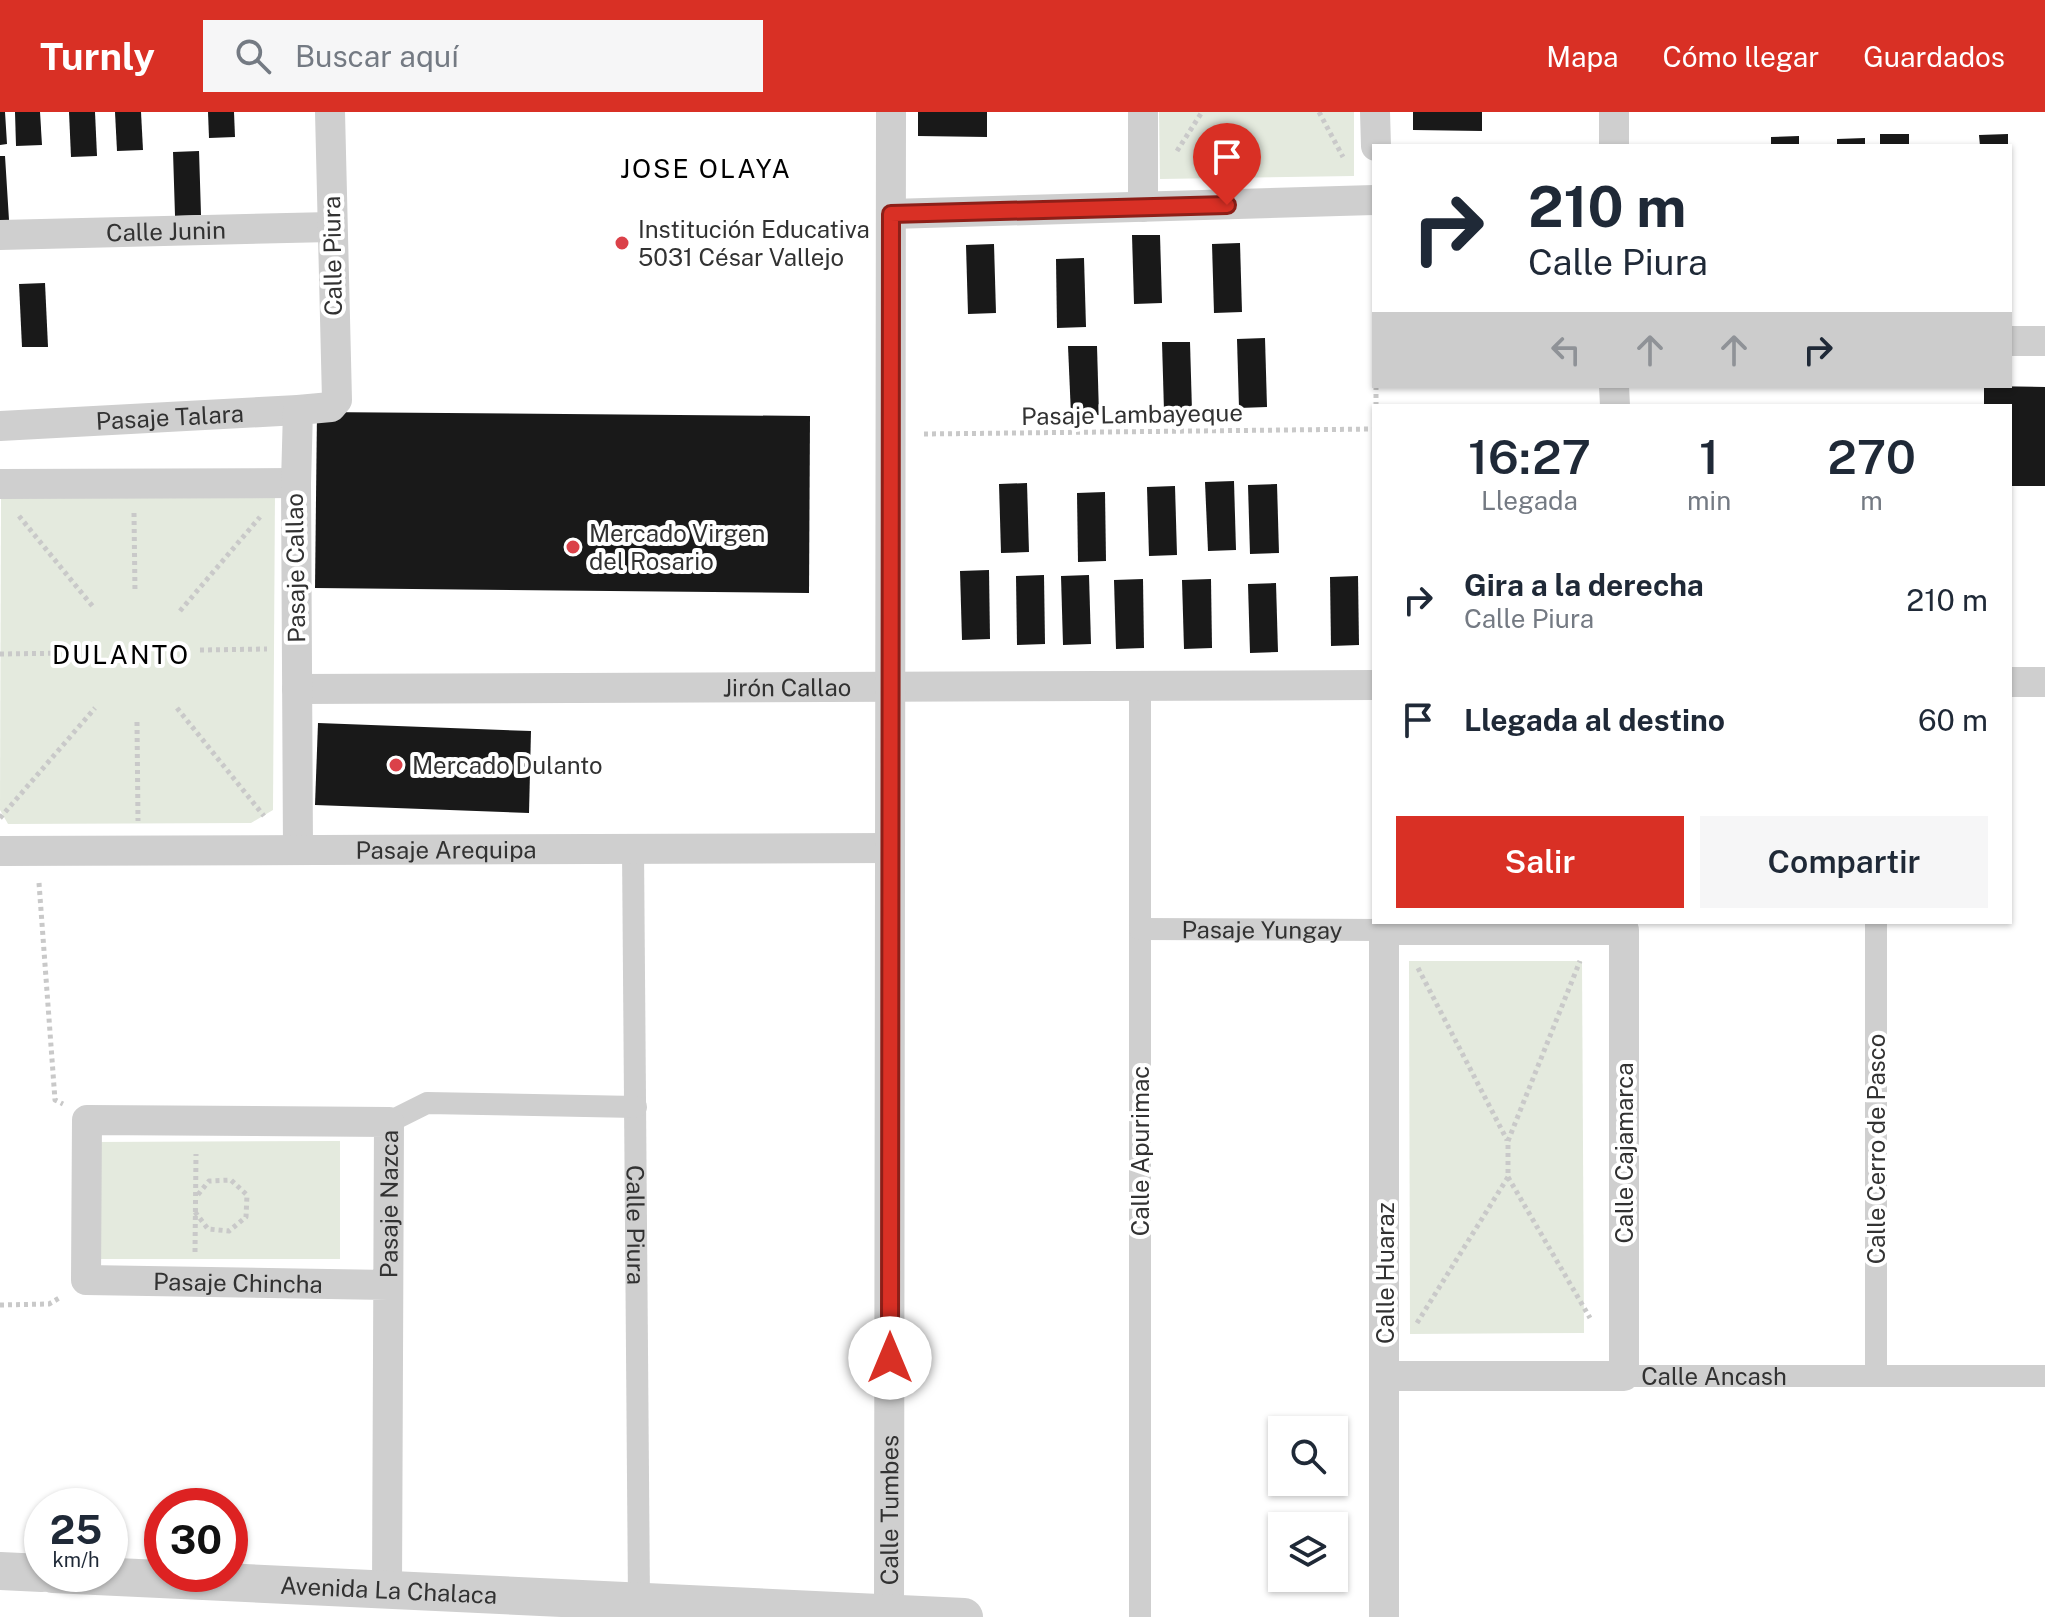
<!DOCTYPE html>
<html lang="es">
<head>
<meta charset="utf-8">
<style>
	body { margin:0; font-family:"Public Sans",sans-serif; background:#f6f6f7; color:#1f2937; height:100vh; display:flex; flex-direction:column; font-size:30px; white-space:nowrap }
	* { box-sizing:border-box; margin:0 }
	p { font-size:26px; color:#747a83 }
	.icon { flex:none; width:44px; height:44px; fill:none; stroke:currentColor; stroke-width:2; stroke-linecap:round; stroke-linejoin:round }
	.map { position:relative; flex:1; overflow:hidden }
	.sheet { position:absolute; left:1372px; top:292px; width:640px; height:520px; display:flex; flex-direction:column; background:#fff; border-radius:0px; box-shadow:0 2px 6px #0004 }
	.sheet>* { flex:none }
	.hud { position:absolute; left:1372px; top:32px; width:640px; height:244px; border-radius:0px; box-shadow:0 2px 6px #0004; background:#fff; color:#1f2937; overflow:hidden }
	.fabs { position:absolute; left:1268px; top:1304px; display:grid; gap:16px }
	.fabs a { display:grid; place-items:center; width:80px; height:80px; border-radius:0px; background:#fff; box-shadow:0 2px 6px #0004; font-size:40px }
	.speed { position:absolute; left:24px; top:1376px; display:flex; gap:16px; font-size:40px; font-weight:700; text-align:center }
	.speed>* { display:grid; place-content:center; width:104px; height:104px; border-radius:50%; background:#fff; box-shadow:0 2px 6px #0004; line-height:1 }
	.speed small { font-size:20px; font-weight:400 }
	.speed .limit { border:12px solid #d22; background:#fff; color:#111 }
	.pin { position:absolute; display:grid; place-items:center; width:68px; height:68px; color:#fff; margin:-82px -34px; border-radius:50% 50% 50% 0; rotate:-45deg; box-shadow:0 0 8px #0007 }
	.pin .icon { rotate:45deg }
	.me { position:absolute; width:88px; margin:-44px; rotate:0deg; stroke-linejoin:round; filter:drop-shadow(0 0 6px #0008) }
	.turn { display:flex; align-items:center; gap:28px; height:168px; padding:0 24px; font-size:36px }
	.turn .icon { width:104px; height:104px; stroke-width:2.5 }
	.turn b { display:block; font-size:56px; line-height:68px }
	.lanes { display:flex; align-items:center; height:76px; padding:0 24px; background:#0003; justify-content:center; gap:40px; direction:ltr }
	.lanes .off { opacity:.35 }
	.eta { display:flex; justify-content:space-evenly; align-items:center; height:136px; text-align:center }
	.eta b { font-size:48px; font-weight:600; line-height:56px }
	.primary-button { display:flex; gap:16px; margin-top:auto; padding:16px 24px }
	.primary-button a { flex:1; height:92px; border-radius:0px; background:#d93025; color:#fff; font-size:32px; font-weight:600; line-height:92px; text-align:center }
	.primary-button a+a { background:#f6f6f7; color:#1f2937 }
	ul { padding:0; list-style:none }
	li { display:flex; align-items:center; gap:24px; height:120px; padding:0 24px }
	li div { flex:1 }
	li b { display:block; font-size:30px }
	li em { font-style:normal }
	header { display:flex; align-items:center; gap:48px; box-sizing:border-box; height:112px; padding:0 40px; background:#d93025; color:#fff }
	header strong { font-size:38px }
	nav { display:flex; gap:44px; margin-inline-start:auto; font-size:28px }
	.search { width:560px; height:72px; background:#f6f6f7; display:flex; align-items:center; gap:20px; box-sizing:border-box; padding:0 28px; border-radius:0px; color:#747a83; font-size:30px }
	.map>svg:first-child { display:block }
	.green { fill:#e4eade }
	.building { fill:#191919 }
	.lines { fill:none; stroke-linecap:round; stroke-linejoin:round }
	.path { stroke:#c9c9c9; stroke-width:5; stroke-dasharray:4 4; stroke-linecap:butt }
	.pedestrian { stroke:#cfcfcf; stroke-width:22 }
	.minor { stroke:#cfcfcf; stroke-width:30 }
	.tertiary { stroke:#cfcfcf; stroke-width:38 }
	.route-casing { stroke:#8d1f18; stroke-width:20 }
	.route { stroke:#d93025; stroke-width:14 }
	.poi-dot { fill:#db4149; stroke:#fff; stroke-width:3 }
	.labels { text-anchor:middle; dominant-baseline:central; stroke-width:8; stroke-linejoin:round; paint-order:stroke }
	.poi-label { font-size:24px; fill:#323232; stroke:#fff; text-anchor:start }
	.street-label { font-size:24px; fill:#323232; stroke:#fff }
	.neighbourhood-label { font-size:26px; letter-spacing:2px; fill:#000; stroke:#fff }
</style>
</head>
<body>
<header>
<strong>Turnly</strong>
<div class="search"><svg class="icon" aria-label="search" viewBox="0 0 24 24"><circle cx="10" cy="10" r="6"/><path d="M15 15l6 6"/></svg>Buscar aquí</div>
<nav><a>Mapa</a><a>Cómo llegar</a><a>Guardados</a></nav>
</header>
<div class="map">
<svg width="2045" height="1505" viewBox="0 0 2045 1505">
	<rect width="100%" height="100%" fill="#fff"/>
	<g class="green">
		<polygon points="1159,0 1354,0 1354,64 1160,67"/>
		<polygon points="275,379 273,698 251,711 8,712 0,698 1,386"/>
		<polygon points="1409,849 1582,849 1584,1221 1410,1222"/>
		<polygon points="340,1029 340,1147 95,1147 94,1030"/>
	</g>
	<g class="building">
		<polygon points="0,0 5,0 7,32 0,33"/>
		<polygon points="15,0 40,0 42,33 16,34"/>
		<polygon points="69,0 95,0 97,44 71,45"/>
		<polygon points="115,0 141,0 143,38 117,39"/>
		<polygon points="208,0 234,0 235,25 209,26"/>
		<polygon points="918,0 987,0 987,25 918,24"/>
		<polygon points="1413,0 1482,0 1482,19 1413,18"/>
		<rect x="1880" y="22" width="29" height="12"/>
		<polygon points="2008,22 2008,34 1980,34 1979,23"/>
		<polygon points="1799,24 1799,34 1771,34 1771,25"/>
		<polygon points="1865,26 1865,34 1837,34 1837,27"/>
		<polygon points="199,39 201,103 175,104 173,40"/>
		<polygon points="0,44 5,44 9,108 0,109"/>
		<polygon points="1132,123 1160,123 1162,191 1134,192"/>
		<polygon points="1240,131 1242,200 1214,201 1212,132"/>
		<polygon points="994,132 996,201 968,202 966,133"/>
		<polygon points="1084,146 1086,215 1057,216 1056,147"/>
		<polygon points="45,171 48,235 22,235 19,172"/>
		<polygon points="1265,226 1267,295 1239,296 1237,227"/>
		<polygon points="1162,230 1190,230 1192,299 1164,299"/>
		<polygon points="1068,234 1097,234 1099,303 1071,303"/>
		<polygon points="1984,274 2045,275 2045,374 2010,374 2010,294 1984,294"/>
		<polygon points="317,300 810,304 809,481 315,476"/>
		<polygon points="1234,369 1236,438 1208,439 1205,370"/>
		<polygon points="1027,371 1029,440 1001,441 999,372"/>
		<polygon points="1277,372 1279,441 1250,442 1248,373"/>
		<polygon points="1175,374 1177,443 1149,444 1147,375"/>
		<polygon points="1105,380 1106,449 1078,450 1077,381"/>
		<polygon points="989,458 990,527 962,528 960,459"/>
		<polygon points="1044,463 1045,532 1017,533 1016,464"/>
		<polygon points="1089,463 1091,532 1063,533 1061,464"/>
		<polygon points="1358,464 1359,533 1331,534 1330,465"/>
		<polygon points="1143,467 1144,536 1116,537 1114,468"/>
		<polygon points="1211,467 1212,536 1184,537 1182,468"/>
		<polygon points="1276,471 1278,540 1250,541 1248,472"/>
		<polygon points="318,611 531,619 529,701 315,693"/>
	</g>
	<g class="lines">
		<g class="path">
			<polyline points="1319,0 1343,45"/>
			<polyline points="1177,39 1202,0"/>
			<polyline points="1376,274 1376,294"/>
			<polyline points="924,322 1374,317"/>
			<polyline points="134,401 135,481"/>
			<polyline points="19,404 94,496"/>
			<polyline points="180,499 260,405"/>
			<polyline points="200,538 267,537"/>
			<polyline points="0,542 71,541"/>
			<polyline points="177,596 264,704"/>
			<polyline points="137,610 138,709"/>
			<polyline points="0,706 95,596"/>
			<polyline points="39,771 55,988 63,992"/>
			<polyline points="1418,856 1507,1028"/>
			<polyline points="1508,1065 1590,1206"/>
			<polyline points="195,1100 208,1117 229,1119 246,1105 247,1083 231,1068 209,1069 196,1085"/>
			<polyline points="195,1140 196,1042"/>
			<polyline points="0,1193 49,1192 61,1185"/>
			<polyline points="1417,1211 1508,1065 1508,1029 1580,849"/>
		</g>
		<g class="pedestrian">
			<polyline points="1140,574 1140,1505"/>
			<path id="s1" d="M 633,737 L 639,1490"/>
			<polyline points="1876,810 1876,1264"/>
			<path id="s2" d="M 1140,817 L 1384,818"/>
			<polyline points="389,1010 427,991 636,995"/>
			<path id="s3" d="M 1624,1264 L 2045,1264"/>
		</g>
		<g class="minor">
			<polyline points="1143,0 1143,95"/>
			<polyline points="1375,0 1376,34"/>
			<polyline points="1614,34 1614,0"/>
			<polyline points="891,102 1374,88"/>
			<path id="s4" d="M 0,123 L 331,115"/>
			<polyline points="2010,229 2045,229"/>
			<polyline points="1614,274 1615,294"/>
			<path id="s5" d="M 0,314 L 298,298 L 331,295 L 337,288 L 330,0"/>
			<polyline points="0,372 296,371"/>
			<polyline points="2010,570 2045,570"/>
			<path id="s6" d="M 297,577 L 1374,573"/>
			<polyline points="298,738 296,371 298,298"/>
			<path id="s7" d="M 0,739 L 890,736"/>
			<path id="s8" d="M 387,1478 L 389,1010 L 87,1008 L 86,1168 L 388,1173"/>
			<path id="s9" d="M 889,1502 L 891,0"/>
			<polyline points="1384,1505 1384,818 1624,818 1624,1264 1385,1264"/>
		</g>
		<g class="tertiary">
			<polyline points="0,1459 42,1461"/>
			<path id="s10" d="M 53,1462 L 964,1505"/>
		</g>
	</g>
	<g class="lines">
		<g class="route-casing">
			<polyline id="route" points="890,1246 891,102 1227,93"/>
		</g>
		<use href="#route" class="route"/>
	</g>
	<g class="poi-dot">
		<circle cx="622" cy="131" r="8"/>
		<circle cx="573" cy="435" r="8"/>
		<circle cx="396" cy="653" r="8"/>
	</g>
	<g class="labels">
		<g class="poi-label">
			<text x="638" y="117">Institución Educativa<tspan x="638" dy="28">5031 César Vallejo</tspan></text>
			<text x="589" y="421">Mercado Virgen<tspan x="589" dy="28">del Rosario</tspan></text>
			<text x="412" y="653">Mercado Dulanto</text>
		</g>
		<g class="street-label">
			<text stroke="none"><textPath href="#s4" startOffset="166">Calle Junin</textPath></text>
			<text transform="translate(332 144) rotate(-91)">Calle Piura</text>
			<text transform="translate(1132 302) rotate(-1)">Pasaje Lambayeque</text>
			<text stroke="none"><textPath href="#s5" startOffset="170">Pasaje Talara</textPath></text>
			<text transform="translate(295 456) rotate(-91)">Pasaje Callao</text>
			<text stroke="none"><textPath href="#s6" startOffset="490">Jirón Callao</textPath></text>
			<text stroke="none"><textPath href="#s7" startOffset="446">Pasaje Arequipa</textPath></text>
			<text stroke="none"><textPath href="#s2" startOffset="122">Pasaje Yungay</textPath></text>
			<text transform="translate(1876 1037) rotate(-90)">Calle Cerro de Pasco</text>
			<text transform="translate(1140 1039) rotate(-90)">Calle Apurimac</text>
			<text transform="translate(1624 1041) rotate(-90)">Calle Cajamarca</text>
			<text stroke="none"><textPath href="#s8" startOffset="386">Pasaje Nazca</textPath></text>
			<text stroke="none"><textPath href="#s1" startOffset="376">Calle Piura</textPath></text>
			<text transform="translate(1385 1161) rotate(-90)">Calle Huaraz</text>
			<text stroke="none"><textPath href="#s8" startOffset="1082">Pasaje Chincha</textPath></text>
			<text stroke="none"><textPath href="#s3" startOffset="90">Calle Ancash</textPath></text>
			<text stroke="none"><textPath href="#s9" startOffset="104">Calle Tumbes</textPath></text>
			<text stroke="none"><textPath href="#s10" startOffset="336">Avenida La Chalaca</textPath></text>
		</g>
		<g class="neighbourhood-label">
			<text x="706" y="56">JOSE OLAYA</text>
			<text x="121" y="542">DULANTO</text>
		</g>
	</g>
</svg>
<div class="fabs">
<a><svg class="icon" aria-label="search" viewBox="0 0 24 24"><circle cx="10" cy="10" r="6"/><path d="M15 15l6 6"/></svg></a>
<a><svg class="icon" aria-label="layers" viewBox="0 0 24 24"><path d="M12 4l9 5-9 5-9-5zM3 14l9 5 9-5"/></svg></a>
</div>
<div class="speed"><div>25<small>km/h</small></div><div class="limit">30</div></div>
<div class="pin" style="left:1227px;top:93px;background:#d93025"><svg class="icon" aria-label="arrive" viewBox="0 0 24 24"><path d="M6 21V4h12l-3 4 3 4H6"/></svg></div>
<svg class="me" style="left:890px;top:1246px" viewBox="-20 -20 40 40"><circle r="19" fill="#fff"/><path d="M0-13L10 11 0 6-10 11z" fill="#d93025"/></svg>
<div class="hud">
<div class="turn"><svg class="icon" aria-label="right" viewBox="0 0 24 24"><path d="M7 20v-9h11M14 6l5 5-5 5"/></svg><div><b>210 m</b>Calle Piura</div></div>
<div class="lanes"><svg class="icon off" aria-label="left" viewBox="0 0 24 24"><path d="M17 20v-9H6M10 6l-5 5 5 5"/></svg><svg class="icon off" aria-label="ahead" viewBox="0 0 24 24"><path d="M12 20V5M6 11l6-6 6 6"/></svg><svg class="icon off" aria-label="ahead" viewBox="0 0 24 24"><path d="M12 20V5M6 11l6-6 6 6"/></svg><svg class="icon" aria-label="right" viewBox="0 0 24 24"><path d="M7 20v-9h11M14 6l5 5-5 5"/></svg></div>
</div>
<section class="sheet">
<div class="eta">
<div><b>16:27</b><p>Llegada</p></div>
<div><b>1</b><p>min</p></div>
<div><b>270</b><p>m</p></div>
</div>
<ul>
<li><svg class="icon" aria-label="right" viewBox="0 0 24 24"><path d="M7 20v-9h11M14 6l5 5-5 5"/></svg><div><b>Gira a la derecha</b><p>Calle Piura</p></div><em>210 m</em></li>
<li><svg class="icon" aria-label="arrive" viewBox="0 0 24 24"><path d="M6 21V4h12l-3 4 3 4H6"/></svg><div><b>Llegada al destino</b></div><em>60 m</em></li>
</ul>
<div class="primary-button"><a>Salir</a><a>Compartir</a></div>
</section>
</div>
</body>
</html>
